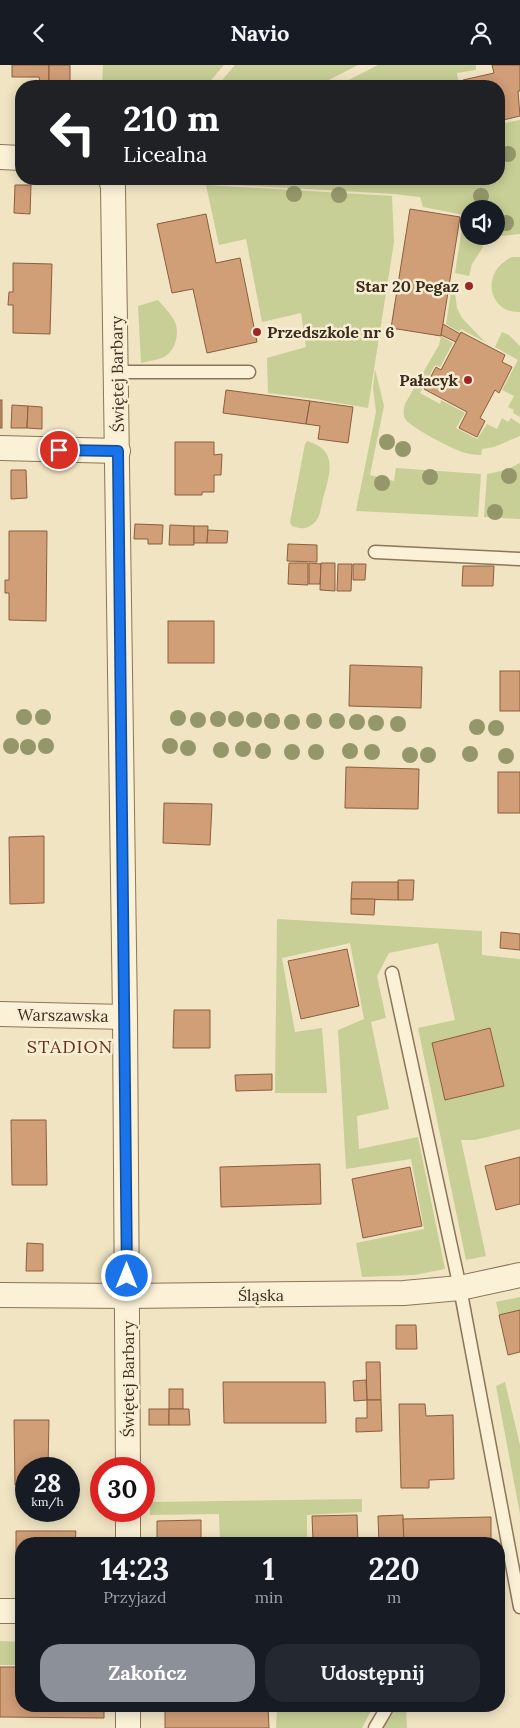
<!DOCTYPE html>
<html lang="pl">
<head>
<meta charset="utf-8">
<style>
	body { margin:0; font-family:Lora,serif; background:#242831; color:#f1f3f6; height:100vh; display:flex; flex-direction:column; font-size:19px; white-space:nowrap }
	* { box-sizing:border-box; margin:0 }
	p { font-size:16px; color:#9ea1a6 }
	.icon { flex:none; width:28px; height:28px; fill:none; stroke:currentColor; stroke-width:2; stroke-linecap:round; stroke-linejoin:round }
	.map { position:relative; flex:1; overflow:hidden }
	.sheet { position:absolute; left:15px; top:1472px; width:490px; height:175px; display:flex; flex-direction:column; background:#171b24; border-radius:20px; box-shadow:0 2px 12px #0003 }
	.sheet>* { flex:none }
	.banner { position:absolute; left:15px; top:15px; width:490px; height:105px; border-radius:20px; box-shadow:0 2px 12px #0003; background:#202124; color:#fff; overflow:hidden }
	.buttons { position:absolute; left:460px; top:135px; display:grid; gap:10px }
	.buttons a { display:grid; place-items:center; width:45px; height:45px; border-radius:50%; background:#171b24; box-shadow:0 2px 12px #0003; font-size:25px }
	.speed { position:absolute; left:15px; top:1392px; display:flex; gap:10px; font-size:25px; font-weight:700; text-align:center }
	.speed>* { display:grid; place-content:center; width:65px; height:65px; border-radius:50%; background:#171b24; box-shadow:0 2px 12px #0003; line-height:1 }
	.speed small { font-size:12px; font-weight:400 }
	.speed .limit { border:8px solid #d22; background:#fff; color:#111 }
	.pin { position:absolute; display:grid; place-items:center; width:42px; height:42px; color:#fff; margin:-21px; border:2px solid #fff; border-radius:50%; box-shadow:0 1px 5px #0007 }
	.me { position:absolute; width:55px; margin:-28px; rotate:0deg; stroke-linejoin:round; filter:drop-shadow(0 0 4px #0008) }
	.turn { display:flex; align-items:center; gap:18px; height:105px; padding:0 25px; font-size:22px }
	.turn .icon { width:65px; height:65px; stroke-width:2.5 }
	.turn b { display:block; font-size:35px; line-height:42px }
	.eta { display:flex; justify-content:space-evenly; align-items:center; height:85px; text-align:center }
	.eta b { font-size:30px; font-weight:700; line-height:35px }
	.button { display:flex; gap:10px; margin-top:auto; padding:10px 25px }
	.button a { flex:1; height:58px; border-radius:20px; background:#8c9099; color:#fff; font-size:20px; font-weight:700; line-height:58px; text-align:center }
	.button a+a { background:#242831; color:#f1f3f6 }
	header { display:flex; justify-content:space-between; align-items:center; height:65px; padding:0 25px; background:#171b24; font-size:22px; font-weight:700 }
	.map>svg:first-child { display:block }
	.green { fill:#c7cf96 }
	.building { fill:#d09e77; stroke:#8c5e3d }
	.lines { fill:none; stroke-linecap:round; stroke-linejoin:round }
	.service-casing { stroke:#8c7559; stroke-width:15 }
	.minor-casing { stroke:#8c7559; stroke-width:26 }
	.service { stroke:#faf1d7; stroke-width:12 }
	.minor { stroke:#faf1d7; stroke-width:24 }
	.tree { fill:#95976b }
	.route-casing { stroke:#114b97; stroke-width:12 }
	.route { stroke:#1a73e8; stroke-width:9 }
	.poi-dot { fill:#9e2726; stroke:#f7eed3; stroke-width:2 }
	.labels { text-anchor:middle; dominant-baseline:central; stroke-width:5; stroke-linejoin:round; paint-order:stroke }
	.poi-label { font-size:16px; font-weight:bold; fill:#3b2c1e; stroke:#f7eed3; text-anchor:end }
	.street-label { font-size:16px; fill:#3b2c1e; stroke:#f7eed3 }
	.neighbourhood-label { font-size:18px; letter-spacing:1px; fill:#6a2d1b; stroke:#f7eed3 }
</style>
</head>
<body>
<header><svg class="icon" aria-label="back" viewBox="0 0 24 24"><path d="M15 5l-7 7 7 7"/></svg>Navio<svg class="icon" aria-label="person" viewBox="0 0 24 24"><circle cx="12" cy="8" r="4"/><path d="M4 21q1-7 8-7t8 7"/></svg></header>
<div class="map">
<svg width="520" height="1663" viewBox="0 0 520 1663">
	<rect width="100%" height="100%" fill="#f0e4c3"/>
	<g class="green">
		<polygon points="103,0 224,0 206,21 102,21"/>
		<polygon points="235,0 358,0 317,21 217,21"/>
		<polygon points="378,0 476,0 476,5 457,8 459,21 337,21"/>
		<polygon points="520,55 520,169 502,171 500,165 496,167 496,144 469,144 469,171 488,171 480,177 483,182 472,199 469,211 455,208 464,150 423,142 420,132 394,129 128,114 499,114 499,59"/>
		<polygon points="206,120 392,131 394,177 368,343 315,334 268,328 267,293 306,282 301,248 262,257 246,174 219,180"/>
		<path d="M 512,192 L 520,192 L 520,247 C 489,249 479,207 512,192 Z"/>
		<polygon points="452,221 454,221 457,243 462,253 485,277 461,264 459,267 446,259"/>
		<path d="M 158,235 C 164,242 171,249 175,257 C 180,269 175,286 164,292 C 157,295 148,296 141,298 L 138,241 Z"/>
		<polygon points="502,267 509,270 520,281 520,352 513,348 514,345 508,342 514,331 502,325 518,295 495,282"/>
		<path d="M 441,271 L 453,278 L 440,302 L 435,300 L 420,328 L 440,339 L 441,335 L 465,348 L 456,363 L 477,374 L 487,359 L 497,364 L 502,353 L 508,357 L 511,353 L 520,359 L 520,371 L 494,382 L 482,384 L 481,390 C 474,390 468,389 462,387 C 451,383 412,363 406,355 C 402,350 404,344 405,339 L 439,280 Z"/>
		<polygon points="375,304 384,341 370,410 394,416 396,403 481,409 478,452 356,446 376,347 373,323"/>
		<path d="M 307,376 C 340,386 329,409 323,434 C 320,444 321,455 310,461 C 304,465 298,463 292,461 L 290,457 L 305,379 Z"/>
		<polygon points="520,398 520,454 484,452 487,409 506,405"/>
		<polygon points="277,854 482,866 482,890 520,894 520,1064 475,1075 461,1075 486,1191 466,1195 418,963 455,955 438,878 389,888 377,911 386,953 371,957 389,1044 357,1051 359,1084 418,1072 445,1204 414,1210 362,1212 356,1178 424,1164 411,1094 346,1104 338,965 364,954 350,878 282,893 295,967 322,963 327,1028 275,1028"/>
		<polygon points="520,1232 520,1245 499,1250 496,1237"/>
		<polygon points="505,1317 520,1380 520,1449 496,1321"/>
		<polygon points="362,1434 362,1447 307,1450 307,1479 220,1479 219,1449 150,1450 150,1437"/>
		<polygon points="0,1576 21,1577 21,1600 0,1600"/>
		<polygon points="396,1641 406,1641 407,1663 383,1663"/>
		<polygon points="373,1642 362,1663 276,1663 277,1643"/>
	</g>
	<g class="building">
		<polygon points="12,0 49,0 49,18 40,18 39,12 12,12"/>
		<polygon points="49,0 70,0 70,19 49,18"/>
		<polygon points="492,0 520,0 520,26 518,26 520,51 499,56 499,21 464,21 463,15 494,8"/>
		<polygon points="15,120 31,120 30,149 14,148"/>
		<polygon points="410,144 460,152 441,271 391,263"/>
		<polygon points="206,149 216,198 240,193 257,277 207,288 193,224 172,228 157,159"/>
		<polygon points="13,198 52,199 50,269 13,268 13,240 8,240 9,227 13,227"/>
		<polygon points="443,259 460,269 456,277 441,270"/>
		<polygon points="461,267 505,290 502,297 512,302 499,328 495,325 480,353 485,356 477,372 459,363 467,347 424,324 436,302 441,305"/>
		<polygon points="226,325 310,336 306,359 223,348"/>
		<rect x="0" y="335" width="2" height="28"/>
		<polygon points="310,336 353,342 348,378 318,374 320,361 306,359"/>
		<polygon points="12,340 28,341 27,363 11,363"/>
		<polygon points="28,341 42,342 42,364 27,363"/>
		<polygon points="175,377 214,377 214,390 222,389 221,410 214,410 214,427 202,427 202,430 175,430"/>
		<polygon points="11,405 26,405 27,433 11,434"/>
		<polygon points="135,459 163,460 162,479 148,479 148,474 134,474"/>
		<polygon points="170,460 194,461 194,480 169,480"/>
		<polygon points="194,461 208,461 207,478 194,478"/>
		<polygon points="208,465 228,466 227,478 207,478"/>
		<polygon points="9,466 47,466 46,556 9,555 9,528 5,528 5,515 9,515"/>
		<polygon points="288,479 317,480 317,497 287,496"/>
		<polygon points="289,498 308,498 308,520 288,519"/>
		<polygon points="309,498 321,499 320,519 309,519"/>
		<polygon points="321,498 335,498 335,526 320,525"/>
		<polygon points="338,499 352,499 351,526 337,526"/>
		<polygon points="353,499 366,499 365,515 353,515"/>
		<polygon points="463,501 494,501 493,521 462,521"/>
		<rect x="168" y="556" width="46" height="42"/>
		<polygon points="350,600 422,602 421,643 349,641"/>
		<rect x="500" y="606" width="20" height="40"/>
		<polygon points="346,702 419,704 418,744 345,743"/>
		<rect x="498" y="707" width="22" height="41"/>
		<polygon points="164,738 212,739 210,780 163,778"/>
		<polygon points="44,771 44,838 10,839 9,772"/>
		<polygon points="398,815 414,815 413,835 398,835"/>
		<polygon points="352,817 398,817 398,835 351,834"/>
		<polygon points="351,834 375,834 374,850 351,849"/>
		<polygon points="501,867 520,869 520,885 500,883"/>
		<polygon points="347,884 359,941 301,954 288,896"/>
		<polygon points="174,945 210,945 210,983 173,983"/>
		<polygon points="490,963 504,1021 445,1035 432,978"/>
		<polygon points="272,1009 272,1025 236,1026 235,1010"/>
		<polygon points="11,1055 46,1055 47,1120 12,1120"/>
		<polygon points="520,1092 520,1139 496,1145 485,1101"/>
		<polygon points="320,1099 321,1139 221,1142 220,1102"/>
		<polygon points="410,1102 422,1161 363,1173 352,1114"/>
		<polygon points="27,1178 43,1179 43,1206 26,1206"/>
		<polygon points="520,1245 520,1287 508,1290 499,1250"/>
		<polygon points="396,1260 416,1260 417,1284 396,1284"/>
		<polygon points="366,1297 380,1297 381,1335 367,1335"/>
		<polygon points="366,1315 367,1335 354,1336 353,1316"/>
		<polygon points="223,1317 325,1317 326,1358 224,1358"/>
		<rect x="169" y="1324" width="14" height="20"/>
		<polygon points="367,1335 381,1335 382,1366 356,1367 356,1353 367,1353"/>
		<polygon points="399,1339 425,1339 426,1351 453,1350 454,1414 429,1415 429,1423 401,1423"/>
		<rect x="149" y="1344" width="20" height="16"/>
		<polygon points="169,1344 189,1344 190,1360 169,1360"/>
		<polygon points="14,1355 49,1355 48,1404 26,1404 26,1420 15,1420"/>
		<polygon points="357,1450 358,1479 324,1479 324,1476 313,1476 312,1451"/>
		<polygon points="403,1450 404,1479 379,1479 378,1451"/>
		<polygon points="491,1452 491,1479 404,1479 403,1454"/>
		<polygon points="201,1455 201,1479 157,1479 157,1456"/>
		<polygon points="16,1466 76,1466 75,1479 21,1479 21,1504 16,1504"/>
		<polygon points="0,1602 21,1602 21,1641 104,1641 104,1653 0,1652"/>
		<polygon points="165,1641 268,1641 269,1663 165,1663"/>
	</g>
	<g class="lines">
		<g class="service-casing">
			<g id="service">
				<polyline points="116,307 249,307"/>
				<polyline points="375,487 520,494"/>
				<polyline points="392,908 460,1223 520,1542"/>
				<polyline points="375,1663 388,1641"/>
			</g>
		</g>
		<g class="minor-casing">
			<g id="minor">
				<polyline points="0,92 21,93"/>
				<polyline points="111,114 113,122 125,952 128,1404"/>
				<polyline points="0,383 118,386"/>
				<polyline points="0,949 125,952"/>
				<polyline points="0,1230 127,1231 404,1228 460,1223 520,1210"/>
				<polyline points="128,1446 128,1479"/>
				<polyline points="0,1546 21,1546"/>
				<polyline points="128,1663 128,1641"/>
			</g>
		</g>
		<use href="#service" class="service"/>
		<use href="#minor" class="minor"/>
	</g>
	<g class="tree">
		<circle cx="508" cy="89" r="8"/>
		<circle cx="294" cy="129" r="8"/>
		<circle cx="339" cy="130" r="8"/>
		<circle cx="481" cy="131" r="8"/>
		<circle cx="506" cy="158" r="8"/>
		<circle cx="387" cy="377" r="8"/>
		<circle cx="403" cy="384" r="8"/>
		<circle cx="509" cy="411" r="8"/>
		<circle cx="430" cy="412" r="8"/>
		<circle cx="382" cy="418" r="8"/>
		<circle cx="495" cy="447" r="8"/>
		<circle cx="24" cy="652" r="8"/>
		<circle cx="43" cy="652" r="8"/>
		<circle cx="178" cy="653" r="8"/>
		<circle cx="218" cy="654" r="8"/>
		<circle cx="236" cy="654" r="8"/>
		<circle cx="198" cy="655" r="8"/>
		<circle cx="254" cy="655" r="8"/>
		<circle cx="272" cy="656" r="8"/>
		<circle cx="314" cy="656" r="8"/>
		<circle cx="337" cy="656" r="8"/>
		<circle cx="292" cy="657" r="8"/>
		<circle cx="357" cy="657" r="8"/>
		<circle cx="376" cy="658" r="8"/>
		<circle cx="398" cy="659" r="8"/>
		<circle cx="477" cy="662" r="8"/>
		<circle cx="496" cy="663" r="8"/>
		<circle cx="11" cy="681" r="8"/>
		<circle cx="46" cy="681" r="8"/>
		<circle cx="170" cy="681" r="8"/>
		<circle cx="28" cy="682" r="8"/>
		<circle cx="188" cy="683" r="8"/>
		<circle cx="243" cy="684" r="8"/>
		<circle cx="221" cy="685" r="8"/>
		<circle cx="263" cy="686" r="8"/>
		<circle cx="350" cy="686" r="8"/>
		<circle cx="292" cy="687" r="8"/>
		<circle cx="316" cy="687" r="8"/>
		<circle cx="372" cy="687" r="8"/>
		<circle cx="470" cy="689" r="8"/>
		<circle cx="410" cy="690" r="8"/>
		<circle cx="428" cy="690" r="8"/>
		<circle cx="506" cy="691" r="8"/>
	</g>
	<g class="lines">
		<g class="route-casing">
			<polyline id="route" points="59,385 118,386 127,1211"/>
		</g>
		<use href="#route" class="route"/>
	</g>
	<g class="poi-dot">
		<circle cx="469" cy="221" r="5"/>
		<circle cx="257" cy="267" r="5"/>
		<circle cx="468" cy="315" r="5"/>
	</g>
	<g class="labels">
		<g class="poi-label">
			<text x="459" y="221">Star 20 Pegaz</text>
			<text x="267" y="267" text-anchor="start">Przedszkole nr 6</text>
			<text x="458" y="315">Pałacyk</text>
		</g>
		<g class="street-label">
			<text transform="translate(117 309) rotate(-91)">Świętej Barbary</text>
			<text transform="translate(63 950) rotate(1)">Warszawska</text>
			<text x="261" y="1230">Śląska</text>
			<text transform="translate(128 1314) rotate(-90)">Świętej Barbary</text>
		</g>
		<g class="neighbourhood-label">
			<text x="70" y="981">STADION</text>
		</g>
	</g>
</svg>
<div class="buttons">
<a><svg class="icon" aria-label="sound" viewBox="0 0 24 24"><path d="M4 9h4l5-4v14l-5-4H4zM17 9q2 3 0 6"/></svg></a>
</div>
<div class="speed"><div>28<small>km/h</small></div><div class="limit">30</div></div>
<div class="pin" style="left:59px;top:385px;background:#d93025"><svg class="icon" aria-label="arrive" viewBox="0 0 24 24"><path d="M6 21V4h12l-3 4 3 4H6"/></svg></div>
<svg class="me" style="left:127px;top:1211px" viewBox="-20 -20 40 40"><circle r="17" fill="#1a73e8" stroke="#fff" stroke-width="3"/><path d="M0-11L8 9 0 5-8 9z" fill="#fff"/></svg>
<div class="banner">
<div class="turn"><svg class="icon" aria-label="left" viewBox="0 0 24 24"><path d="M17 20v-9H6M10 6l-5 5 5 5"/></svg><div><b>210 m</b>Licealna</div></div>
</div>
<section class="sheet">
<div class="eta">
<div><b>14:23</b><p>Przyjazd</p></div>
<div><b>1</b><p>min</p></div>
<div><b>220</b><p>m</p></div>
</div>
<div class="button"><a>Zakończ</a><a>Udostępnij</a></div>
</section>
</div>
</body>
</html>
